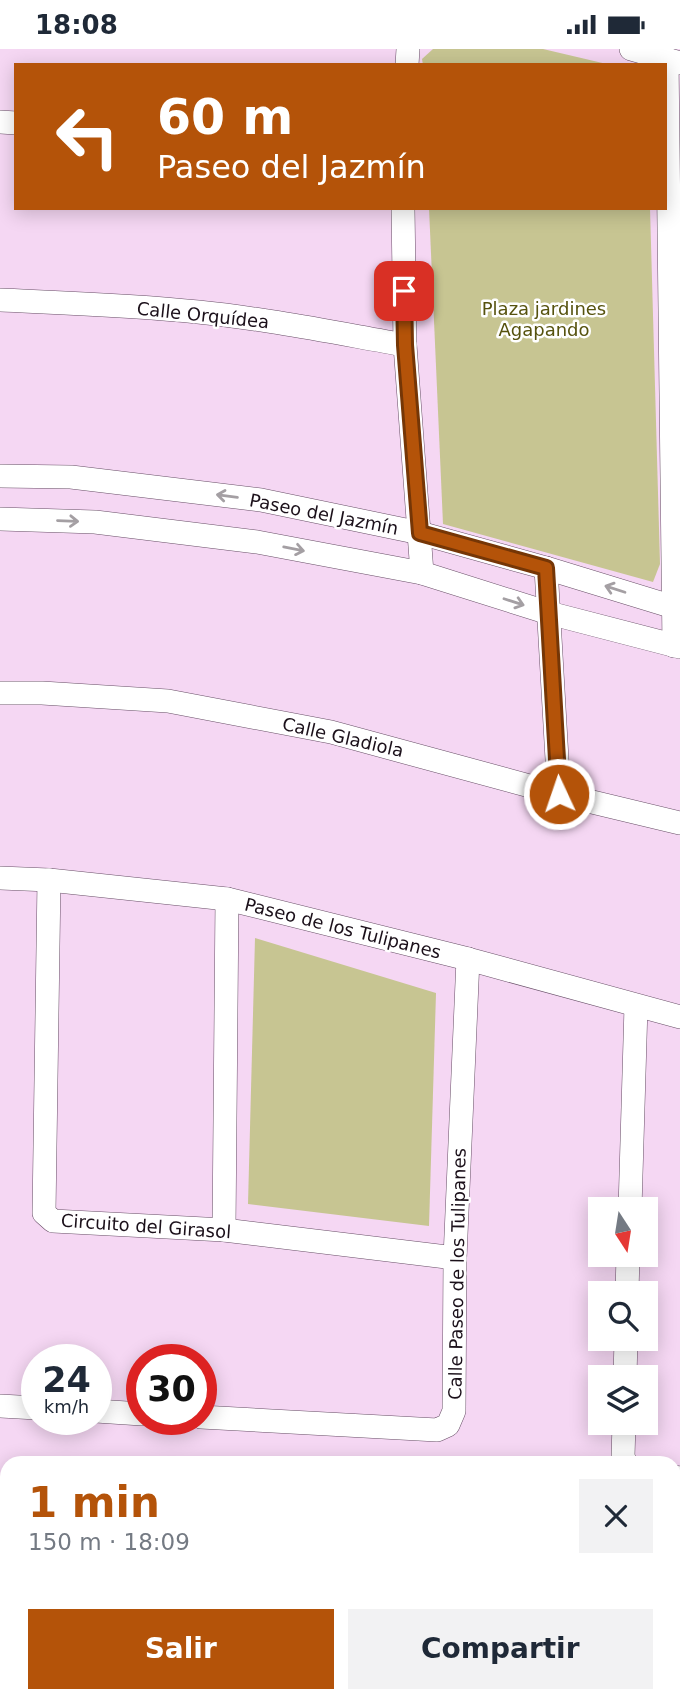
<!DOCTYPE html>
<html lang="es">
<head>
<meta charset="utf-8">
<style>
	body { margin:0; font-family:"DejaVu Sans",sans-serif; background:#f2f2f3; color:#1f2937; height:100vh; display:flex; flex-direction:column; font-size:26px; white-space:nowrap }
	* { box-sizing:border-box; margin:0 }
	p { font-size:23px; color:#747a83 }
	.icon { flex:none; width:38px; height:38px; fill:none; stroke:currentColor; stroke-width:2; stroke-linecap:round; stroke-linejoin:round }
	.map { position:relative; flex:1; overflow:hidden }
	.side { position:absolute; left:0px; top:1407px; width:681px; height:247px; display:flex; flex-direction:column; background:#fff; border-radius:21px 21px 0 0; box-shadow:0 4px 18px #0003 }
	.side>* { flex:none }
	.banner { position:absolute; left:14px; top:14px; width:653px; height:147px; border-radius:0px; box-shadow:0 4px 18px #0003; background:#b45309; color:#fff; overflow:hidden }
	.needle { width:46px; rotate:168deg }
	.fabs { position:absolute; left:588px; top:1148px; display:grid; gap:14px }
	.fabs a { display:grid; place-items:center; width:70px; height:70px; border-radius:0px; background:#fff; box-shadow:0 4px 18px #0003; font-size:35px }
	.speed { position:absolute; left:21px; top:1295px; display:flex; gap:14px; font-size:35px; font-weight:700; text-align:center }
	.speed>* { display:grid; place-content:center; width:91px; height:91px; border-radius:50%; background:#fff; box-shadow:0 4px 18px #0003; line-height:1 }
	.speed small { font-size:18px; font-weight:400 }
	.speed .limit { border:10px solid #d22; background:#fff; color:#111 }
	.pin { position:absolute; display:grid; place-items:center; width:60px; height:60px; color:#fff; margin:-30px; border-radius:14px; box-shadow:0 4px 10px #0006 }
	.me { position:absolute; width:77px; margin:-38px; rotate:357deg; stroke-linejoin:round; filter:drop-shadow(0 0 5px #0008) }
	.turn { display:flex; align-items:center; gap:24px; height:147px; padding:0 28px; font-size:32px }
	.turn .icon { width:91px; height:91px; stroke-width:2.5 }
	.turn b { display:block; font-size:49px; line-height:60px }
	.round { display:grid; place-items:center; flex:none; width:74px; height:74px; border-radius:0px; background:#f2f2f3 }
	.headline { display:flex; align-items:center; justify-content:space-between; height:119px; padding:0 28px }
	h1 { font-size:42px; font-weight:800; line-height:52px; color:#b45309 }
	.primary-button { display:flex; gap:14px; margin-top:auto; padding:14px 28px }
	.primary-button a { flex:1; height:80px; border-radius:0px; background:#b45309; color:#fff; font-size:28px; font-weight:800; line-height:80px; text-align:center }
	.primary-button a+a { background:#f2f2f3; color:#1f2937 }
	.status { display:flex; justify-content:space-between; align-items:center; height:49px; padding:0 35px; background:#fff; direction:ltr }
	.status svg { height:19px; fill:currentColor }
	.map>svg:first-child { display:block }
	.green { fill:#c7c592 }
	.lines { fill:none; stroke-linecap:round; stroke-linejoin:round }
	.minor-casing { stroke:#684f67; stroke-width:24 }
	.minor { stroke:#fff; stroke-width:23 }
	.oneway { stroke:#a49fa3 }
	.route-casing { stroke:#753606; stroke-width:18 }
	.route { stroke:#b45309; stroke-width:12 }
	.labels { text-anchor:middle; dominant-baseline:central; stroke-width:5; stroke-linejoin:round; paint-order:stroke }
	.park-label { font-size:18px; fill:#56520e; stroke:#fff }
	.street-label { font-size:18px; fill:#1b101a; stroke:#fff }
</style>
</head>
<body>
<div class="status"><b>18:08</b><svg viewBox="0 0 49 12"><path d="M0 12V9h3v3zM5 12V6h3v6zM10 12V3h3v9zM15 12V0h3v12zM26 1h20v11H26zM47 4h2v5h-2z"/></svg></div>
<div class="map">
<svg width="680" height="1653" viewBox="0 0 680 1653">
	<rect width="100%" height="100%" fill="#f5d7f3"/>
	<g class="green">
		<polygon points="433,0 543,0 611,16 423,16 422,10"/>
		<polygon points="429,159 650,159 660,515 653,533 443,475"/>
		<polygon points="255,889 436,944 429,1177 248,1155"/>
	</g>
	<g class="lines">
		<g class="minor-casing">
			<g id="minor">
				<polyline points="631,0 680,14"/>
				<polyline points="667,10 674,597"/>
				<polyline points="407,16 408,0"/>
				<polyline points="0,73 16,74"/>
				<polyline points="403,159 405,296 422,524"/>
				<path d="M 0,251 C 66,254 132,256 198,263 C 268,270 336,284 405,296"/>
				<polyline points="0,427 71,428 261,451 420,484 546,519 680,560"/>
				<polyline points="0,470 95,473 257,493 422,524 549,564 680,598"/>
				<polyline points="546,519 559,745"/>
				<polyline points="0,644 42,644 168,652 331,683 559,745 680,774"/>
				<polyline points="0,829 49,831 227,850 468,910 680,968"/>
				<polyline points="49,831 44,1164 53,1172 224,1181 455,1209"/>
				<polyline points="630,1160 636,957"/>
				<polyline points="224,1181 227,850"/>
				<polyline points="627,1244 628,1206"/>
				<polyline points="625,1328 626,1290"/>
				<polyline points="0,1357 37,1359"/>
				<polyline points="96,1362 142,1365"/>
				<polyline points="201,1368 437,1381 448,1376 454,1362 455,1209 468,910"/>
				<polyline points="624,1374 623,1408 626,1414"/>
				<polyline points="674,1428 680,1429"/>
				<polyline points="0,1525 7,1525"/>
				<polyline points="674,1611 680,1612"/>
				<polyline points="456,1653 456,1647"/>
				<polyline points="644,1653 644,1647"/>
			</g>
		</g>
		<use href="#minor" class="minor"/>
	</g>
	<defs><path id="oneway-shaft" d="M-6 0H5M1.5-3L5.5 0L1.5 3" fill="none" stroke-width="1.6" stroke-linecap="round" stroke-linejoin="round" transform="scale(1.75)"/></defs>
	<g class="oneway">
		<use href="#oneway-shaft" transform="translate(227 447) rotate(-173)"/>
		<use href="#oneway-shaft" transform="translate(68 472) rotate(2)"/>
		<use href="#oneway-shaft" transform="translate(294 500) rotate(11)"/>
		<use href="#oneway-shaft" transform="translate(615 540) rotate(-162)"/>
		<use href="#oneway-shaft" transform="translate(514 553) rotate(18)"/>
	</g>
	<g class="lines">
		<g class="route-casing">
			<polyline id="route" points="404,242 405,296 420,484 546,519 559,745"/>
		</g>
		<use href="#route" class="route"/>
	</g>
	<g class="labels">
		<g class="park-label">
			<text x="544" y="259">Plaza jardines<tspan x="544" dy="21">Agapando</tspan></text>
		</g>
		<g class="street-label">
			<text transform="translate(203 266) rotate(6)">Calle Orquídea</text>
			<text transform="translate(324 465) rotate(11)">Paseo del Jazmín</text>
			<text transform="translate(343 688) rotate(13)">Calle Gladiola</text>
			<text transform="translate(343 879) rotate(14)">Paseo de los Tulipanes</text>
			<text transform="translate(146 1177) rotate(4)">Circuito del Girasol</text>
			<text transform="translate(457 1225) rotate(-89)">Calle Paseo de los Tulipanes</text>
		</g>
	</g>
</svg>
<div class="fabs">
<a><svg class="needle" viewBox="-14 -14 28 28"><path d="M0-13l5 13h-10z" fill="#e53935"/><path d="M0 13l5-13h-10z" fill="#747a83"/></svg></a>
<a><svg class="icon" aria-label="search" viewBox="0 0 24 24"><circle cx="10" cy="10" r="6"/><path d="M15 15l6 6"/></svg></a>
<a><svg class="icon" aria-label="layers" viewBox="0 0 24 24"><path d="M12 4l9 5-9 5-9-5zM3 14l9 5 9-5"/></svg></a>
</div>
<div class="speed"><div>24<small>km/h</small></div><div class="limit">30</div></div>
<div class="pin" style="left:404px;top:242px;background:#d93025"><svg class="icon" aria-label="arrive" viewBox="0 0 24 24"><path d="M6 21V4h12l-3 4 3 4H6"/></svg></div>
<svg class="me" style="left:559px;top:745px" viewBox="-20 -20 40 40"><circle r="17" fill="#b45309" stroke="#fff" stroke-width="3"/><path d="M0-11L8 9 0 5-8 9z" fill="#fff"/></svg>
<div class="banner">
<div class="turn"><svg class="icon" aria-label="left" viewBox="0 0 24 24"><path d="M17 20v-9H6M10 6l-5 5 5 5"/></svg><div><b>60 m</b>Paseo del Jazmín</div></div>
</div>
<section class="side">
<div class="headline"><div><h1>1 min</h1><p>150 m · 18:09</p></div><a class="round"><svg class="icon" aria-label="close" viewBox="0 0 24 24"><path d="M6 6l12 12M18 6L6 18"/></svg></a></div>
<div class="primary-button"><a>Salir</a><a>Compartir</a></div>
</section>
</div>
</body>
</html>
